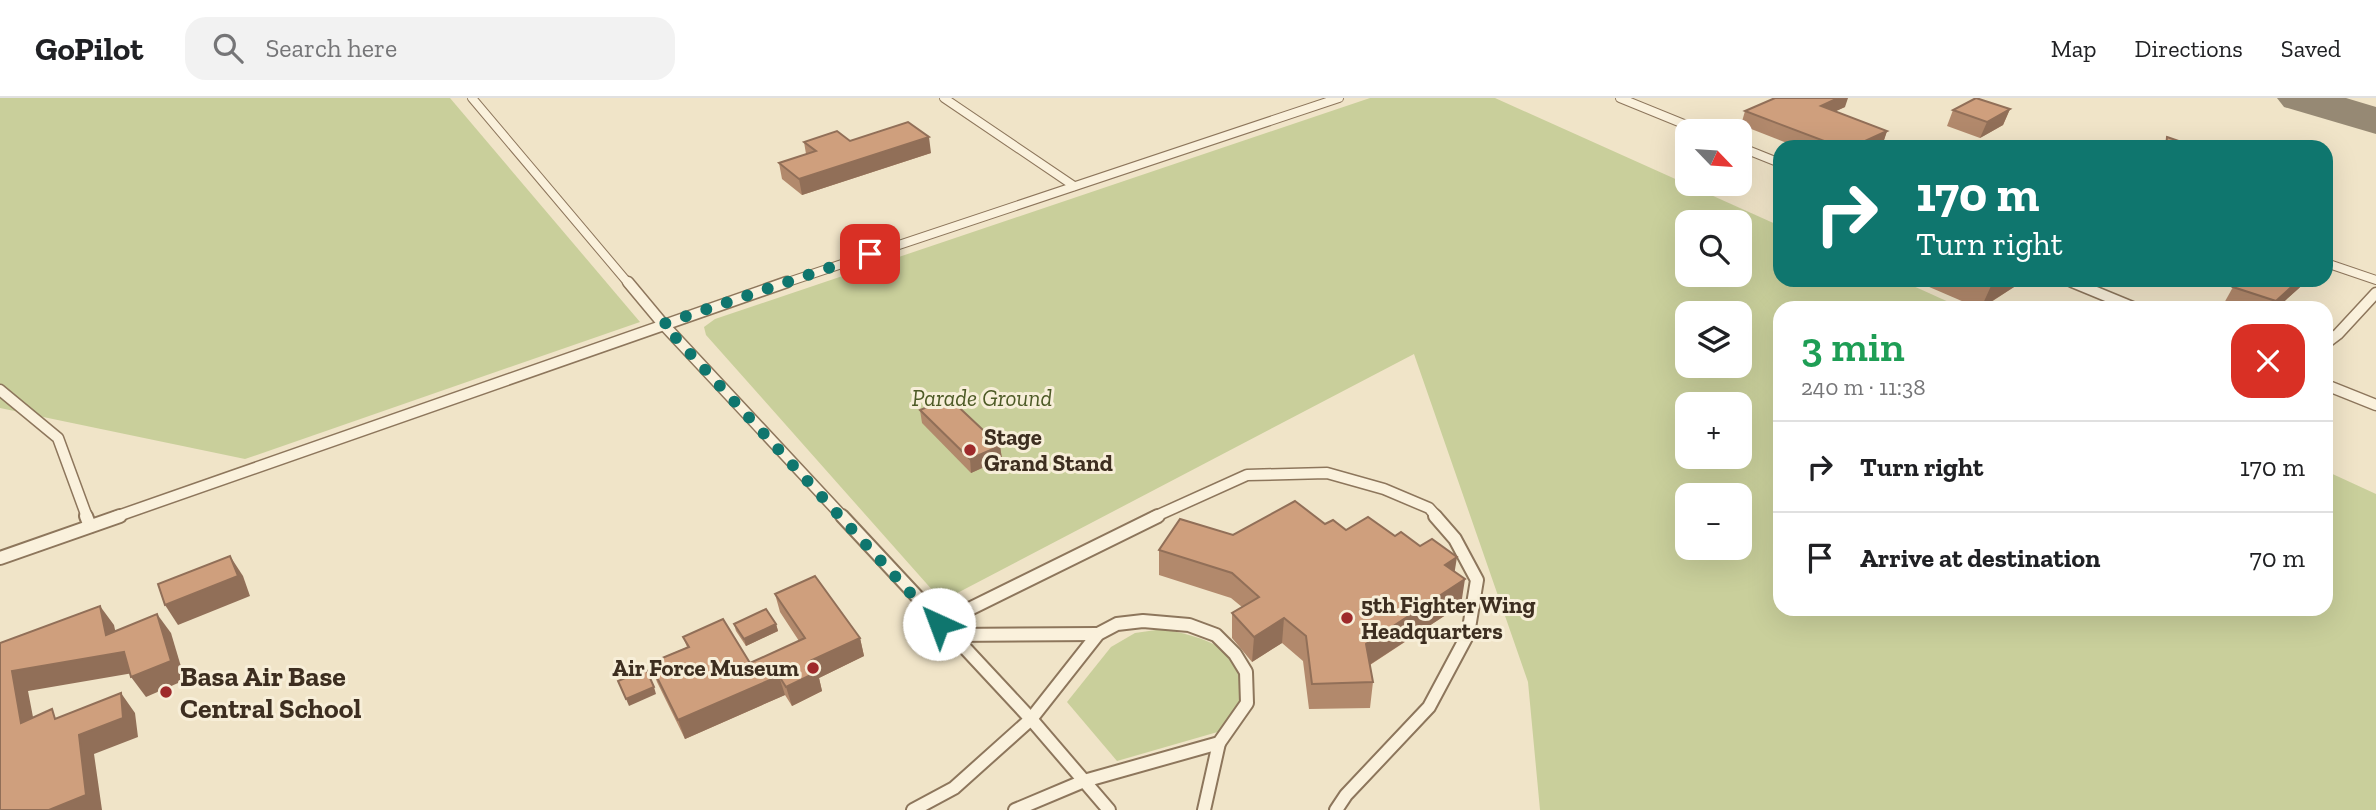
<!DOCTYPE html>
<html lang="en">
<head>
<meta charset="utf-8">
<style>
	body { margin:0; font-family:"Zilla Slab",serif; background:#f2f2f2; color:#202124; height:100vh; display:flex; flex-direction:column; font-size:26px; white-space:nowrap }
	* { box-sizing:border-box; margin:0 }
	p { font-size:23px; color:#757577 }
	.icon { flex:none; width:38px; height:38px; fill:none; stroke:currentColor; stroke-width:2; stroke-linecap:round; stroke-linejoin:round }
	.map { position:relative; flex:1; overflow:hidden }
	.side { position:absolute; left:1773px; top:203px; width:560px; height:315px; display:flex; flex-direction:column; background:#fff; border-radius:21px; box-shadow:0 7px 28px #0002 }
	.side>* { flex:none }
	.hud { position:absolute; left:1773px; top:42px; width:560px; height:147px; border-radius:21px; box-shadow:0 7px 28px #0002; background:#0f766e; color:#fff; overflow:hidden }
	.needle { width:46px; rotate:115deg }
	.fabs { position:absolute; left:1675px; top:21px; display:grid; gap:14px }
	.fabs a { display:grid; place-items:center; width:77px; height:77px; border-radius:14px; background:#fff; box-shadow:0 7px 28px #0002; font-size:35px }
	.pin { position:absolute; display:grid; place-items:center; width:60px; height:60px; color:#fff; margin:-30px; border-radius:14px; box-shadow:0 4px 10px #0006 }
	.me { position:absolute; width:77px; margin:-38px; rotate:317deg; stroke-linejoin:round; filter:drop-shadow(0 0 5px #0008) }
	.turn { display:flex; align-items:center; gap:24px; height:147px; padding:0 28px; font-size:32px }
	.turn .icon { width:91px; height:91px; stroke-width:2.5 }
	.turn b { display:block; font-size:49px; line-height:60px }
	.round { display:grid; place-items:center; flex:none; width:74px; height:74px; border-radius:21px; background:#f2f2f2 }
	.headline { display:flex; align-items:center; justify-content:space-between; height:119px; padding:0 28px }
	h1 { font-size:42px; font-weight:600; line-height:52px; color:#1e9e55 }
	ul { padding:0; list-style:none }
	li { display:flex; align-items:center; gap:21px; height:91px; padding:0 28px; border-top:2px solid #e0e0e0 }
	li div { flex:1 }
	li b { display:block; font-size:26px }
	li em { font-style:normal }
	header { display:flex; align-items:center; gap:42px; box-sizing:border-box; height:98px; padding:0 35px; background:#fff; border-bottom:2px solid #e0e0e0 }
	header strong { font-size:33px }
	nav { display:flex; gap:38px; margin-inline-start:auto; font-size:24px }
	.search { width:490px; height:63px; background:#f2f2f2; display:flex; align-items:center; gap:18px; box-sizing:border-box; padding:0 24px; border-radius:21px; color:#757577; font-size:26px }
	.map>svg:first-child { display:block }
	.green { fill:#c9cf9b; fill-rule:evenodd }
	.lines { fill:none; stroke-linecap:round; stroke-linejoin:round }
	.taxiway { fill:#968974; fill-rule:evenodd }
	.lane-far2-casing { stroke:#8d765c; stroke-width:10 }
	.lane-far1-casing { stroke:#8d765c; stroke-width:13 }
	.lane-casing { stroke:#8d765c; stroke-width:16 }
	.lane-far2 { stroke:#faf1dc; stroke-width:8 }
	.lane-far1 { stroke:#faf1dc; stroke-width:10 }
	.lane { stroke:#faf1dc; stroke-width:12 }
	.wall { fill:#b2896c }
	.shaded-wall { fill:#916f58 }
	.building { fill:#cf9f7d; stroke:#916f58; stroke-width:2 }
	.route { stroke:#0f766e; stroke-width:12; stroke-dasharray:0 21.6 }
	.poi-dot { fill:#9e2a2b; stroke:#f7eed8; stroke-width:2.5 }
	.labels { text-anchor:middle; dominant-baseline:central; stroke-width:6; stroke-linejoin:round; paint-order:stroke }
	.park-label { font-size:23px; font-style:italic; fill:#4d5a26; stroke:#f7eed8 }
	.poi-label { font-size:23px; font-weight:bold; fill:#3d2e20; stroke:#f7eed8; text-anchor:start }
	.near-poi-label { font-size:28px; font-weight:bold; fill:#3d2e20; stroke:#f7eed8; text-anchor:start }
</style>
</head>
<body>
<header>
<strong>GoPilot</strong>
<div class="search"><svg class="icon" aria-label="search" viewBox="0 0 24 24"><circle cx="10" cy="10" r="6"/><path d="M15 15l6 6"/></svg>Search here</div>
<nav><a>Map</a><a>Directions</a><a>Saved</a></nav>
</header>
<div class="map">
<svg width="2376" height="712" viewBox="0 0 2376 712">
	<rect width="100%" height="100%" fill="#f0e4c8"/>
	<g class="green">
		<polygon points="0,0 450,0 640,224 245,361 0,310"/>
		<path d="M 1370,0 L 1495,0 L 1780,128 L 1780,182 L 1900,182 L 1962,210 L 1780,210 L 1780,511 L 2326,511 L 2326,373 L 2376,396 L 2376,712 L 1540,712 L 1528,584 L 1414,256 L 942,503 L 706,237 L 704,229 L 715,221 ZM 1687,124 L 1740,124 L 1740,177 L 1687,177 ZM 1687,215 L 1740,215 L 1740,268 L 1687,268 ZM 1687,306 L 1740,306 L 1740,359 L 1687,359 ZM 1687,397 L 1740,397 L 1740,450 L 1687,450 Z"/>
		<path d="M 1163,531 C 1218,542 1250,554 1238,619 L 1221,633 L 1117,663 L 1067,604 L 1111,549 L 1135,535 Z"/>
	</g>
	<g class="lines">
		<polygon class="taxiway" points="2277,0 2346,0 2376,9 2376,36 2284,9"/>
		<g class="lane-far2-casing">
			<g id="lane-far2">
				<polyline points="472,0 629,186"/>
				<polyline points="944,0 1074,88"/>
				<polyline points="1620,0 1701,33"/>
				<polyline points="1740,49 1780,65"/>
				<polyline points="2326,165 2376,182"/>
				<polyline points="2066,182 2076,186"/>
				<polyline points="782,186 1339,0"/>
			</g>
		</g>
		<g class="lane-far1-casing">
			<g id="lane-far1">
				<polyline points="628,184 663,226 843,419"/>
				<polyline points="2072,184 2135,210"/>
				<polyline points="2326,245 2338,236 2376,195"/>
				<polyline points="2326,287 2376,307"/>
				<polyline points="0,292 58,340 87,419"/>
				<polyline points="115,419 787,184"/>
				<polyline points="1154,419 1247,377 1327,375 1384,391 1429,410 1437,419"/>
			</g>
		</g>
		<g class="lane-casing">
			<g id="lane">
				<polyline points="86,418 90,428"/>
				<polyline points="842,418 1031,621 1109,712"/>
				<polyline points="0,460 120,418"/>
				<polyline points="939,526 1158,418"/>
				<polyline points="949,537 1098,536"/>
				<polyline points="913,712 954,690 1031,621 1098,536 1117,526 1143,523 1189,527 1216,537 1235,556 1246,574 1247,605 1219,645 1084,683 1015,712"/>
				<polyline points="1204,712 1219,645"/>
				<polyline points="1336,712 1346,697 1429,609 1468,536 1477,482 1455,441 1435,418"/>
			</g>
		</g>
		<use href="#lane-far2" class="lane-far2"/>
		<use href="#lane-far1" class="lane-far1"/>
		<use href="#lane" class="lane"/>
	</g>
	<g class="wall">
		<polygon points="1845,9 1835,13 1887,33 1882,48 1879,49 1797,49 1741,27 1745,13"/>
		<polygon points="2010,11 2003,27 1980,40 1947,28 1953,12"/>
		<polygon points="850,43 931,55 802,97 782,81 779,65 806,56 804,44"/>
		<polygon points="1913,182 2017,182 2014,189 1982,210 1978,210"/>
		<polygon points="2241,182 2308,182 2277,210 2232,210 2223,207 2233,189"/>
		<polygon points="920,312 1000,348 1002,361 971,375 922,325"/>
		<polygon points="1325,426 1346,432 1395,438 1455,474 1461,507 1370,567 1373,584 1370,610 1309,611 1303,563 1282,545 1252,564 1232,540 1232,515 1242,509 1231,500 1159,477 1159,452 1233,437"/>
		<polygon points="775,496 860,540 864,558 819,580 822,593 792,608 785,597 685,641 657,584 650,565 687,549 683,539 750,565 799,543 780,514"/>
		<polygon points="734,526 776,526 778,533 746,548 736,533"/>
	</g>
	<g class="shaded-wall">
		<polygon points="1838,0 1848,0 1845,9 1817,22 1821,8"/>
		<polygon points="2010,11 2003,27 1980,40 1987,24"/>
		<polygon points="1887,33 1882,48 1879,49 1852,49"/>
		<polygon points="929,39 931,55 802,97 799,81"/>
		<polygon points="2000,182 2017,182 2014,189 1981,210 1991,188"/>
		<polygon points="2299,182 2308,182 2277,210 2271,210 2276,203"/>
		<polygon points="1000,348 1002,361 971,375 970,361"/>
		<polygon points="230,458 243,478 250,498 178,527 165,507"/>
		<polygon points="1457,459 1453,484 1445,467"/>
		<polygon points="1465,481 1461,507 1363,571 1366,546"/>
		<polygon points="100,508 114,527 120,555 124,554 139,574 28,593 38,645 21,625 12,573 106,537"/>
		<polygon points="157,516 171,535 185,582 146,599 131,579"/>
		<polygon points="1284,520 1282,545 1252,564 1254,539"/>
		<polygon points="776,526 778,533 746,548 744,541"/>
		<polygon points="860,540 864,558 819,580 822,593 792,608 786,589 810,563"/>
		<polygon points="779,578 785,597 685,641 678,622"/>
		<polygon points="654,589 656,596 629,608 626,601"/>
		<polygon points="121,595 135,615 138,639 94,656 102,712 49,712 79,637"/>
	</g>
	<g class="building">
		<polygon points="1775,0 1838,0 1821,8 1887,33 1852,49 1840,49 1745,13"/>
		<polygon points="1976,0 2010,11 1987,24 1953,12"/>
		<polygon points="908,24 929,39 799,81 779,65 816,53 804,44 837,33 850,43"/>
		<polygon points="2167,39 2196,49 2166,49"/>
		<polygon points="1976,182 2000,182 1991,188"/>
		<polygon points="2241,182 2299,182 2276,203 2233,189"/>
		<polygon points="949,300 1000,348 970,361 920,312"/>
		<polygon points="1295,403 1325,426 1333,422 1346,432 1368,419 1395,438 1401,434 1420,448 1432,441 1457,459 1445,467 1465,481 1366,546 1373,584 1312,586 1306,538 1284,520 1254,539 1232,515 1259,499 1232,475 1159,452 1180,421 1233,437"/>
		<polygon points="230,458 238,478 165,507 158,486"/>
		<polygon points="815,478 860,540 810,563 817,574 786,589 779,578 678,622 650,565 689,549 683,539 723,521 750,565 805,540 775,496"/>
		<polygon points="100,508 106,537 157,516 171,563 131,579 124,554 12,573 21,625 52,611 55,621 121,595 123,620 79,637 86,697 49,712 0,712 0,545"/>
		<polygon points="766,511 776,526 744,541 734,526"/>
		<polygon points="646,571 654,589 626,601 618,583"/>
	</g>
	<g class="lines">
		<polyline class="route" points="870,156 663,226 939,526"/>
	</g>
	<g class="poi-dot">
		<circle cx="970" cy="352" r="7"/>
		<circle cx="1347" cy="520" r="7"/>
		<circle cx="813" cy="570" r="7"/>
		<circle cx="166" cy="594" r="7"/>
	</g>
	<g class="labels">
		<g class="park-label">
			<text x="982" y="300">Parade Ground</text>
		</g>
		<g class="poi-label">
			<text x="984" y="339">Stage<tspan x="984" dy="26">Grand Stand</tspan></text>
			<text x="1361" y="507">5th Fighter Wing<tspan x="1361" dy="26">Headquarters</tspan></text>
			<text x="799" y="570" text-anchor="end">Air Force Museum</text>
		</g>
		<g class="near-poi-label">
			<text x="180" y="578">Basa Air Base<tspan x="180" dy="32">Central School</tspan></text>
		</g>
	</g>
</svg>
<div class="fabs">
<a><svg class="needle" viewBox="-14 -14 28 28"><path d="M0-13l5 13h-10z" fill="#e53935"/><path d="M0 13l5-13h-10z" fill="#757577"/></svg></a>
<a><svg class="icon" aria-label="search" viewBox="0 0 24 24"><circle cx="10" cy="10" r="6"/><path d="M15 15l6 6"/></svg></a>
<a><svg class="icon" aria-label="layers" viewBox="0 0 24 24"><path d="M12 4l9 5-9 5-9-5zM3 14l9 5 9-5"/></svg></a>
<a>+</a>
<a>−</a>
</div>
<div class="pin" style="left:870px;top:156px;background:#d93025"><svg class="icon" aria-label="arrive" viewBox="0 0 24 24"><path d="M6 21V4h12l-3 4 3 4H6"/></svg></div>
<svg class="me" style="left:939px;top:526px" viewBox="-20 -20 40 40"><circle r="19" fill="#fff"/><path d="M0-13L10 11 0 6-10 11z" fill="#0f766e"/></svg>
<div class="hud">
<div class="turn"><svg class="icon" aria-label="right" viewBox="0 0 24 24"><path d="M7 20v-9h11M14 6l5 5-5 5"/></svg><div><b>170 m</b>Turn right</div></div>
</div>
<section class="side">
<div class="headline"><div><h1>3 min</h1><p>240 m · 11:38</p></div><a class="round" style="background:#d93025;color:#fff"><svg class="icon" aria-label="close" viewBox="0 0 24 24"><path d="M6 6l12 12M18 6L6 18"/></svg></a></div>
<ul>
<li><svg class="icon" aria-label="right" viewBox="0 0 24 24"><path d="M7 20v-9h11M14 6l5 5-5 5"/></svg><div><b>Turn right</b></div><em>170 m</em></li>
<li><svg class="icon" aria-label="arrive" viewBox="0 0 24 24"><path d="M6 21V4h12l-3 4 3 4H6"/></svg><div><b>Arrive at destination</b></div><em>70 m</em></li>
</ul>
</section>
</div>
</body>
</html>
